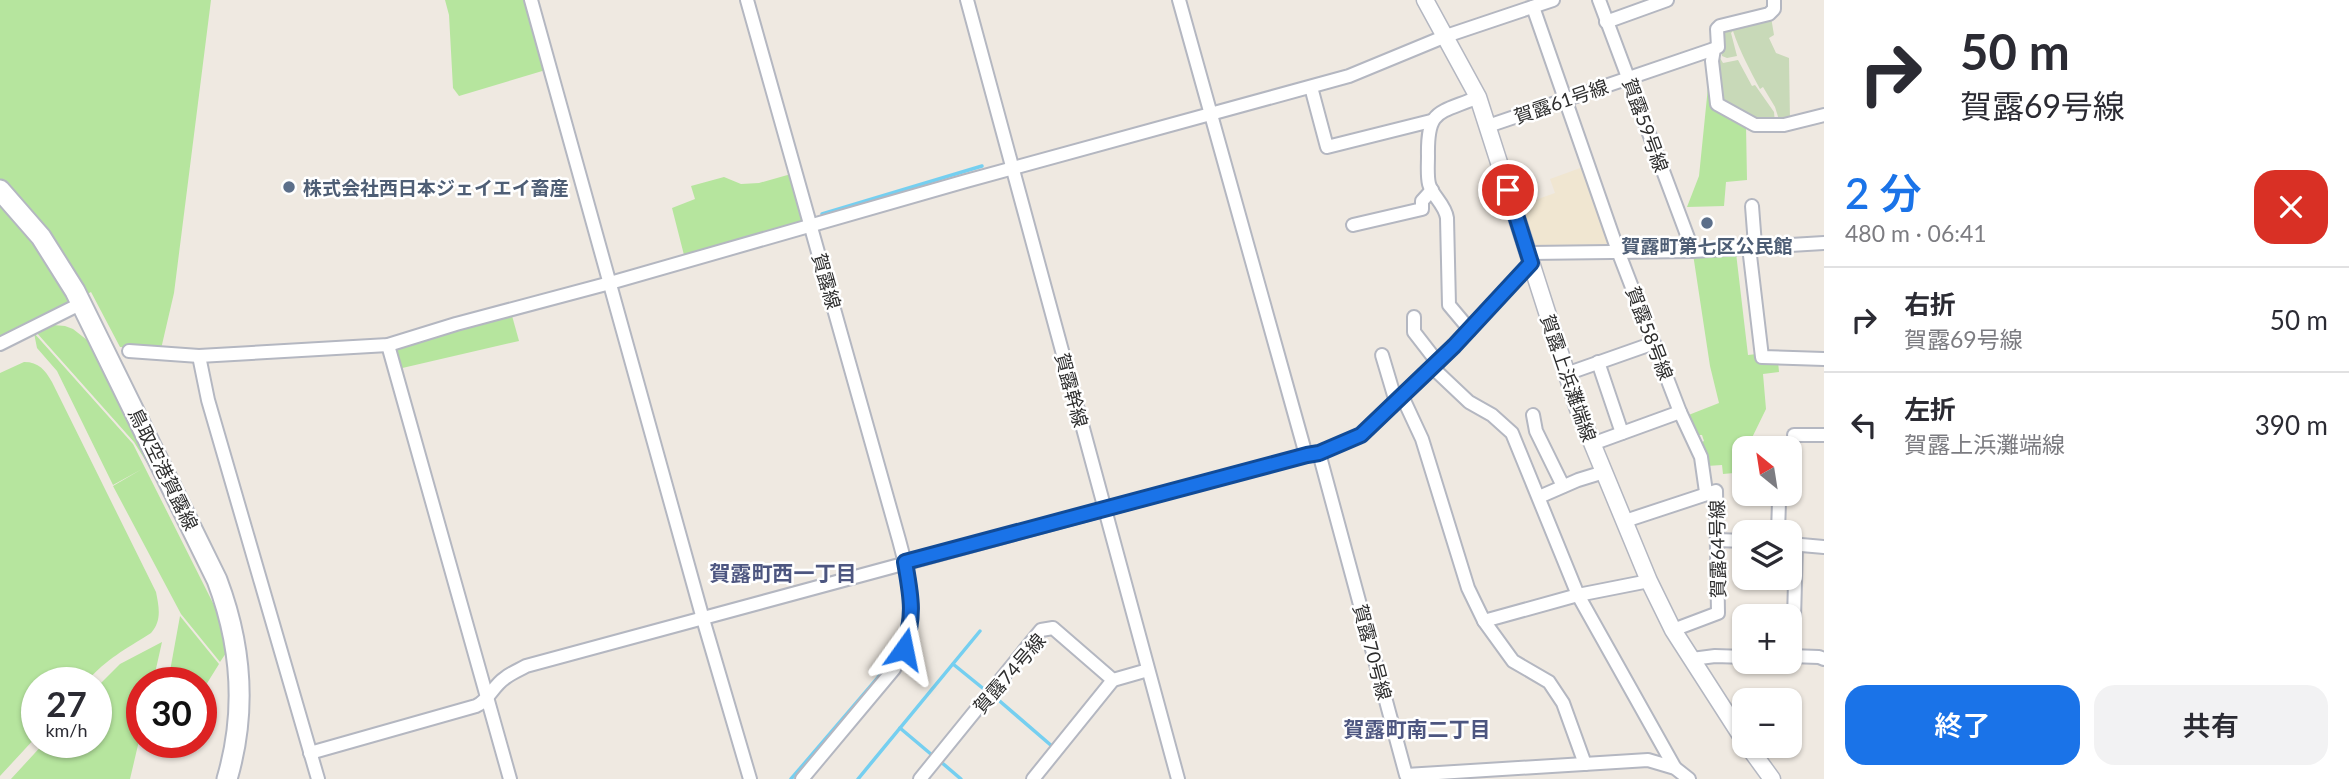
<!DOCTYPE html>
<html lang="ja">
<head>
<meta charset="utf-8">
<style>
	body { margin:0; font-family:Lato,"Noto Sans JP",sans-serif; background:#f2f2f3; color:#2b2b33; height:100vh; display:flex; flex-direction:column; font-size:26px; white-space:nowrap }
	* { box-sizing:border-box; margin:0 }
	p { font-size:23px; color:#7c7c81 }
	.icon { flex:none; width:38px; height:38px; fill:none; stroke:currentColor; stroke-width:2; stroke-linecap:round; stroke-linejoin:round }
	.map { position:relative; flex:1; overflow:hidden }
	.sheet { display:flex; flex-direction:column; background:#fff; width:525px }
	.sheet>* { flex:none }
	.top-card { background:#fff; color:#2b2b33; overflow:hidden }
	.needle { width:46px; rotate:330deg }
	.controls { position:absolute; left:1732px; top:436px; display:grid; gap:14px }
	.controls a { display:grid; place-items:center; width:70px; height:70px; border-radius:14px; background:#fff; box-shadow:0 2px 5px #0004; font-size:35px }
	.speed { position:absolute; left:21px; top:667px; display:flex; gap:14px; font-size:35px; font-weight:700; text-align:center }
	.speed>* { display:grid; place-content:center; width:91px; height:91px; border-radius:50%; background:#fff; box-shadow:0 2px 5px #0004; line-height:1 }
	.speed small { font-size:18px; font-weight:400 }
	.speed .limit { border:10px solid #d22; background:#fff; color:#111 }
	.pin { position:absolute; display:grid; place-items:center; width:60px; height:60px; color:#fff; margin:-30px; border:4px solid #fff; border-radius:50%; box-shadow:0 2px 7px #0007 }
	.me { position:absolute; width:77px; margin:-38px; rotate:12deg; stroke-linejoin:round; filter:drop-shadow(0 0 5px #0008) }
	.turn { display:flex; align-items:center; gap:24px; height:147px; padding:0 21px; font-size:32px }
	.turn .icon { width:91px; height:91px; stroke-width:2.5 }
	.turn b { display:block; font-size:49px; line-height:60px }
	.round { display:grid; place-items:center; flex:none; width:74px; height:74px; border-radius:21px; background:#f2f2f3 }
	.overview { display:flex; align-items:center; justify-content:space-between; height:119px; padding:0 21px }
	h1 { font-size:42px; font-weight:600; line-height:52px; color:#1a73e8 }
	.primary-button { display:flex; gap:14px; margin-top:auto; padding:14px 21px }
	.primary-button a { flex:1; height:80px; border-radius:21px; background:#1a73e8; color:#fff; font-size:28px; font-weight:600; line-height:80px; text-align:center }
	.primary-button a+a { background:#f2f2f3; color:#2b2b33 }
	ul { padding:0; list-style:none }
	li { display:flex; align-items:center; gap:21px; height:105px; padding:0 21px; border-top:2px solid #e1e1e2 }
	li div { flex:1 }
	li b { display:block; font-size:26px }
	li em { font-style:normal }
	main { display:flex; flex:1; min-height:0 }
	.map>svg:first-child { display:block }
	.education { fill:#f0e6d1 }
	.green { fill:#b6e59e }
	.cemetery { fill:#c8d9b8 }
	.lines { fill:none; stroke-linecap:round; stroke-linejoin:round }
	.stream { stroke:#75cff0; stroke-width:3.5 }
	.minor-casing { stroke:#b4b7c1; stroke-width:16 }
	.tertiary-casing { stroke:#b4b7c1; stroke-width:19 }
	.secondary-casing { stroke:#b4b7c1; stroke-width:23 }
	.minor { stroke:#fff; stroke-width:12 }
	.tertiary { stroke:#fff; stroke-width:16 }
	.secondary { stroke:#fff; stroke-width:19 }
	.route-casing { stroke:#114b97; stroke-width:18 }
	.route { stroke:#1a73e8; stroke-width:12 }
	.service-dot { fill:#5c6f8a; stroke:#fff; stroke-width:2.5 }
	.labels { text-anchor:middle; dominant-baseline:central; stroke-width:5; stroke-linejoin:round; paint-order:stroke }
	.street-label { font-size:19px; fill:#2e2e2e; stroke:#fff }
	.service-label { font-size:19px; font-weight:bold; fill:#4e5e75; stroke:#fff; text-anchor:start }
	.neighbourhood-label { font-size:21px; font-weight:bold; fill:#4d5680; stroke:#fff }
</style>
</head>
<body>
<main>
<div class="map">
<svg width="1824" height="779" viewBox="0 0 1824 779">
	<rect width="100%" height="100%" fill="#efe9e1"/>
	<polygon class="education" points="1583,167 1607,237 1607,245 1534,247 1521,205 1555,193 1550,179"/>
	<g class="green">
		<polygon points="0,0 211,0 174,293 161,349 120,347 91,292 0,340"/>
		<polygon points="445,0 529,0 549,69 459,96 453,88 449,15"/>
		<polygon points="1708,87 1746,125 1747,180 1726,182 1724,206 1687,207 1699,176"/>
		<polygon points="791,174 803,219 800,223 688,256 684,255 672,208 695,199 691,186 724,177 741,184 759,183"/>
		<polygon points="1736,253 1748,355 1757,354 1778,361 1779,372 1763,374 1766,409 1747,448 1745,448 1745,452 1734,473 1723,474 1722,465 1707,466 1700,443 1704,441 1702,435 1697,435 1686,416 1719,403 1710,366 1693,254"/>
		<polygon points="511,312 519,341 398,369 396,351 400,346"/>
		<polygon points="53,325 65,326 73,329 96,347 151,461 147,463 134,442 36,332"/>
		<polygon points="34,333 133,444 222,621 228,650 220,662 181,614 113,486 142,469 113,485 57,371 37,348"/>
		<path d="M 24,362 C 39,362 45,370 52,382 L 156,592 C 159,607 162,621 151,633 C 123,651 109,657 86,682 L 37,682 L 37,736 L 0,776 L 0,373 Z"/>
		<polygon points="180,616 219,664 201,693 201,682 168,682"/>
		<polygon points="162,642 153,682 142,682 142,728 130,779 11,779 45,742 96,742 96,688 120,664"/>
	</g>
	<g class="cemetery">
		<path d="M 1771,17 L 1774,35 L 1769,38 L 1776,53 L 1789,58 L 1790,121 L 1780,123 L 1775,107 L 1763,87 L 1760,89 C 1750,70 1740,52 1733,31 L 1731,33 L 1737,56 L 1727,58 L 1722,56 L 1720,32 Z"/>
		<polygon points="1720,58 1723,63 1738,60 1752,86 1755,85 1774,112 1775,123 1755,121 1730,103 1721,102 1717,61"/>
	</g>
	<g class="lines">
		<g class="stream">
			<polyline points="822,214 982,166"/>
			<polyline points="953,664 985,690"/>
			<polyline points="995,697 1053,747"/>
			<polyline points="900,728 932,755"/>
			<polyline points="941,762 961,779"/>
			<polyline points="791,779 887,667 900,639 903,621"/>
			<polyline points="858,779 980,631"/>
		</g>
		<g class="minor-casing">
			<g id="minor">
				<polyline points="531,0 703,619 750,779"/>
				<path d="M 747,0 L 899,540 C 913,592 919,620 894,669 L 802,779"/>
				<polyline points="967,0 1178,779"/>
				<polyline points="1179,0 1306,455"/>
				<polyline points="1599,0 1693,251"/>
				<polyline points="1774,0 1774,9 1769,14 1720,26 1717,29 1718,47 1714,49 1712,61 1717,104 1755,125 1784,125 1824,115"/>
				<polyline points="1533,7 1618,251 1680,412 1592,444"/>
				<polyline points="1606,22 1667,0"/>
				<polyline points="1311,87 1327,147 1431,121"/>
				<polyline points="1488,126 1714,49"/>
				<polyline points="1752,206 1755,245"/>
				<polyline points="1353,225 1422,209 1422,201 1432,190"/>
				<polyline points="1749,247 1762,357 1824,359"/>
				<polyline points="1529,253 1693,251 1824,243"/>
				<polyline points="1414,317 1414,332 1438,363"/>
				<path d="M 1470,330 L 1449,305 L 1447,218 C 1445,204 1432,196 1429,184 C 1427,176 1428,165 1428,156 C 1427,108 1439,114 1478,97"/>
				<polyline points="0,344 82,303"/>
				<polyline points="388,345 510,779"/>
				<polyline points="129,351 199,356 388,345 456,324 610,283 966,181 1349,76 1446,36 1553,0"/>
				<polyline points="1382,355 1396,402"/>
				<polyline points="199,356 208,400 318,779"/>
				<polyline points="1598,362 1622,433"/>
				<polyline points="1433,368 1469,402 1492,415 1512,433 1578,595 1675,768"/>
				<polyline points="1566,374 1654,343"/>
				<polyline points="1402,396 1422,439 1468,588 1484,621 1578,595 1649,581"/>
				<polyline points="1680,412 1701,457 1706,492"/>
				<polyline points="1533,415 1536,431 1563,486"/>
				<polyline points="1794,435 1824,435"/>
				<polyline points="1319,453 1406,775 1648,760 1675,768 1689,779"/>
				<polyline points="1539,497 1578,480 1604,472"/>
				<polyline points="1625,521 1716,491 1718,613 1673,630"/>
				<polyline points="1778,532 1779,502"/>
				<polyline points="1717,540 1745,541"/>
				<polyline points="1790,544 1824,547"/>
				<polyline points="1484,621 1513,661 1549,682 1563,703 1585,764"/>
				<polyline points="1790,656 1819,657 1824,659"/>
				<polyline points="1793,656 1796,545"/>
				<polyline points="1692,659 1715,656 1745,657"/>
				<path d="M 310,753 L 476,706 C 488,701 493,686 505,678 C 511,673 519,670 526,666 L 1306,455 L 1319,453 L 1361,435 L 1433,368 L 1531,263"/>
				<polyline points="920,779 1041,630 1053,628 1113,680 1148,670"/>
				<polyline points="1033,779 1113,680"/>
			</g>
		</g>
		<g class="tertiary-casing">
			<g id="tertiary">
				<polyline points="1425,0 1478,97 1578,409 1649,581 1673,630 1745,742"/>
				<polyline points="1748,746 1772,779"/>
			</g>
		</g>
		<g class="secondary-casing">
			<path id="secondary" d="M 0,190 L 41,237 L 75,291 L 217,580 C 242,646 247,711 227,779"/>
		</g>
		<use href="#minor" class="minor"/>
		<use href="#tertiary" class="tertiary"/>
		<use href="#secondary" class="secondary"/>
	</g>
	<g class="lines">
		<g class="route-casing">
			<path id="route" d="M 904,649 C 915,614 911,597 905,562 L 1307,455 L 1319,453 L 1361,435 L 1454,346 L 1531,263 L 1508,190"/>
		</g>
		<use href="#route" class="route"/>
	</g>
	<g class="service-dot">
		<circle cx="289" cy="187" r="7"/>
		<circle cx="1707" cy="223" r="7"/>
	</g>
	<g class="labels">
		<g class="street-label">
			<text transform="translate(1561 101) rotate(-19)">賀露61号線</text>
			<text transform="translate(1646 125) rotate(70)">賀露59号線</text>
			<text transform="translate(827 281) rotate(74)">賀露線</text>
			<text transform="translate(1650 333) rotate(69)">賀露58号線</text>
			<text transform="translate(1569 378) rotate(71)">賀露上浜灘端線</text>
			<text transform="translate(1072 390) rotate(75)">賀露幹線</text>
			<text transform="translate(164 469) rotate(64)">鳥取空港賀露線</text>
			<text transform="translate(1717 549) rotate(-91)">賀露64号線</text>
			<text transform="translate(1373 652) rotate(75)">賀露70号線</text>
			<text transform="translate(1009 673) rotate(-49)">賀露74号線</text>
		</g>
		<g class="service-label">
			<text x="303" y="187">株式会社西日本ジェイエイ畜産</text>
			<text x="1707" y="245" text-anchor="middle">賀露町第七区公民館</text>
		</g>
		<g class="neighbourhood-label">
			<text x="783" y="572">賀露町西一丁目</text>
			<text x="1417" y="728">賀露町南二丁目</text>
		</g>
	</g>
</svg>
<div class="controls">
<a><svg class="needle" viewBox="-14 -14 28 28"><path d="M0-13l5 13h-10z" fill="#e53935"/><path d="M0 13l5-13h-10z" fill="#7c7c81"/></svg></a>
<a><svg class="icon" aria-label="layers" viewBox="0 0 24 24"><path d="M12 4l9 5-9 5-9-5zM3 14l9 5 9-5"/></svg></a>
<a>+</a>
<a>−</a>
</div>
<div class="speed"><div>27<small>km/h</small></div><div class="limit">30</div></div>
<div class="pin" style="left:1508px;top:190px;background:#d93025"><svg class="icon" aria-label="arrive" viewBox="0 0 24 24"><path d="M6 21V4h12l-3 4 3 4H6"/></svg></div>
<svg class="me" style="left:904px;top:649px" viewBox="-20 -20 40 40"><path d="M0-17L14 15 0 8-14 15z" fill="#1a73e8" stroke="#fff" stroke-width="4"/></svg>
</div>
<section class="sheet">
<div class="top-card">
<div class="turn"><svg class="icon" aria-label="right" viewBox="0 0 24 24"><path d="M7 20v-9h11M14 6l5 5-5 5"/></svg><div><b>50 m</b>賀露69号線</div></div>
</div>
<div class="overview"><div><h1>2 分</h1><p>480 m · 06:41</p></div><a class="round" style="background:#d93025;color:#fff"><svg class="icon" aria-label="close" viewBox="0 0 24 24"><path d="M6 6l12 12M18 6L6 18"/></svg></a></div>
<ul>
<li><svg class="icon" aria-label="right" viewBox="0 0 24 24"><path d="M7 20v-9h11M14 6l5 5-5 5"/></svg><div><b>右折</b><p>賀露69号線</p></div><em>50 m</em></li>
<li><svg class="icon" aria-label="left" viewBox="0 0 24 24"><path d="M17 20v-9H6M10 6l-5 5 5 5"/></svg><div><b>左折</b><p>賀露上浜灘端線</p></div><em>390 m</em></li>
</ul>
<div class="primary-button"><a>終了</a><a>共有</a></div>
</section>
</main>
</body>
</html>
